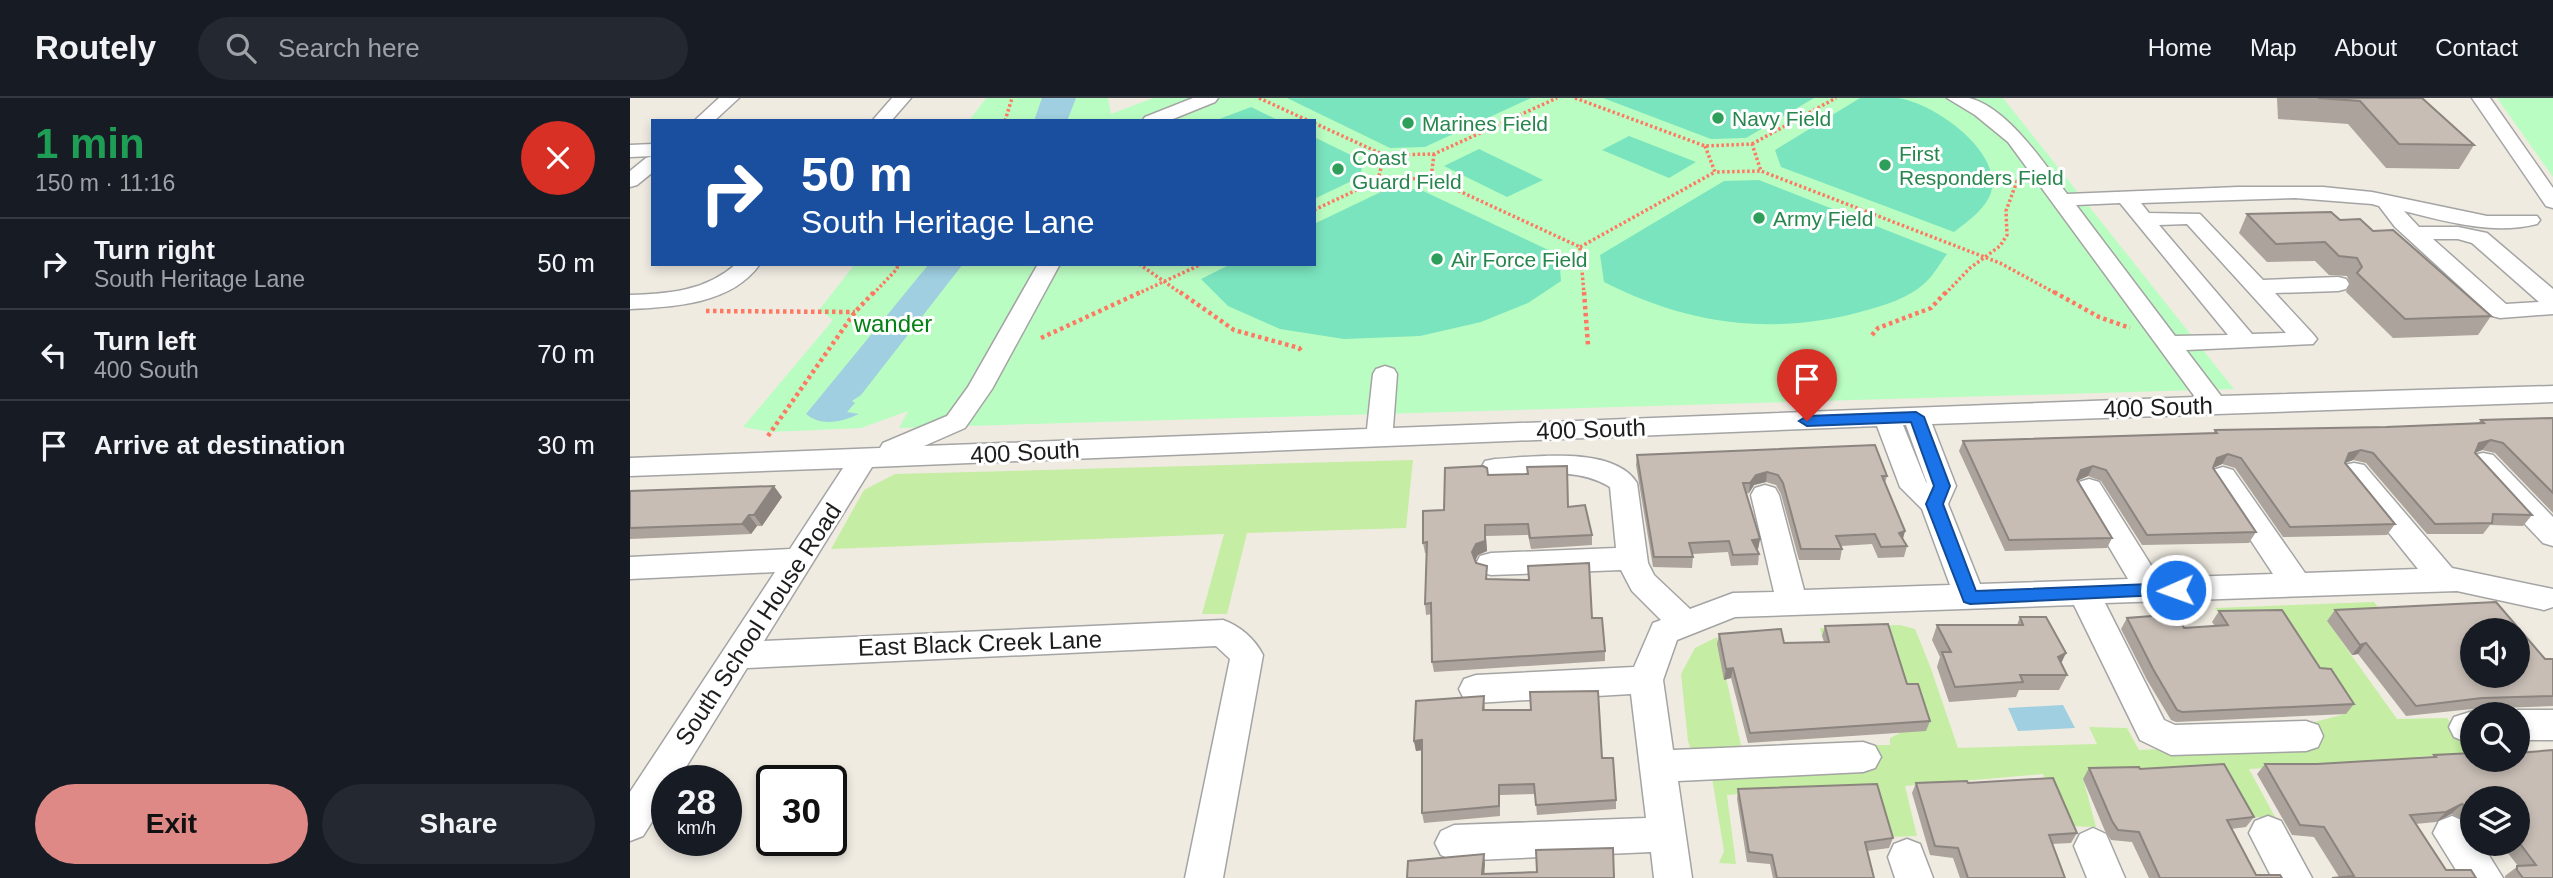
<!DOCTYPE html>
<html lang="en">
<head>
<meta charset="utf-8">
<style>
	body { margin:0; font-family:Arial,sans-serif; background:#242831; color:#f1f3f6; height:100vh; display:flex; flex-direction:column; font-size:26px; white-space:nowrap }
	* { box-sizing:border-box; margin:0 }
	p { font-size:23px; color:#9ea1a6 }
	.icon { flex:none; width:38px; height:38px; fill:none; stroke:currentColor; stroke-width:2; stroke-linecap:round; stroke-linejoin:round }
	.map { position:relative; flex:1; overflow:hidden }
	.sheet { display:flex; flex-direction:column; background:#171b24; width:630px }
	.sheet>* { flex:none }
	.top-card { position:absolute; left:21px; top:21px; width:665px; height:147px; border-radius:0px; box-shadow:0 4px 10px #0003; background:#1a4fa0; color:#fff; overflow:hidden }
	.tools { position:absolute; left:1830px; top:520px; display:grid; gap:14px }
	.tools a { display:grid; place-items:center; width:70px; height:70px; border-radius:50%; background:#171b24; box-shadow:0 4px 10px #0003; font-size:35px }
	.speed { position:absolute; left:21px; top:667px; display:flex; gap:14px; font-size:35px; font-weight:700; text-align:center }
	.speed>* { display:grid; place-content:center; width:91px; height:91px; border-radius:50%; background:#171b24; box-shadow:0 4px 10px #0003; line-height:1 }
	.speed small { font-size:18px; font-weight:400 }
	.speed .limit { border:4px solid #111; border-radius:10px; background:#fff; color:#111 }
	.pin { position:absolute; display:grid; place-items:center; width:60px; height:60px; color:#fff; margin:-72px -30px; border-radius:50% 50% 50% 0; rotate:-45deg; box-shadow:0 0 7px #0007 }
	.pin .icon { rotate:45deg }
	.me { position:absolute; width:77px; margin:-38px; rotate:268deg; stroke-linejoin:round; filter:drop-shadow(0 0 5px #0008) }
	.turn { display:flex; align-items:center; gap:24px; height:147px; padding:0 35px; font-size:32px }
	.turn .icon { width:91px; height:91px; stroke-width:2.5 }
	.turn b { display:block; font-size:49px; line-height:60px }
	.round { display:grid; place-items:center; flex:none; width:74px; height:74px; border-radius:37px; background:#242831 }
	.overview { display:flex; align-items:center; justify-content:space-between; height:119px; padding:0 35px }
	h1 { font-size:42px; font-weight:700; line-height:52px; color:#1e9e55 }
	.action { display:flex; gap:14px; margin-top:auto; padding:14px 35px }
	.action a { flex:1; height:80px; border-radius:42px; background:#df8987; color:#111; font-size:28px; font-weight:700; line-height:80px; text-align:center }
	.action a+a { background:#242831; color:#f1f3f6 }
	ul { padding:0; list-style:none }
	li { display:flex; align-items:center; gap:21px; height:91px; padding:0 35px; border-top:2px solid #363941 }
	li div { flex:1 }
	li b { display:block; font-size:26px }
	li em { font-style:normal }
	header { display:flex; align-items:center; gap:42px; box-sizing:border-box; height:98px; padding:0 35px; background:#171b24; border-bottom:2px solid #363941 }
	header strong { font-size:33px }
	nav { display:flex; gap:38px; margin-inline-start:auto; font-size:24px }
	.search { width:490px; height:63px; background:#242831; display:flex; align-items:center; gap:18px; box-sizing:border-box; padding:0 24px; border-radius:38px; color:#9ea1a6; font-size:26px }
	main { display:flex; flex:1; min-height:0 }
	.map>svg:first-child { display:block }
	.grass { fill:#c5eda3 }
	.park { fill:#bafdc2 }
	.pitch { fill:#7ae4be }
	.water { fill:#9fcfe0 }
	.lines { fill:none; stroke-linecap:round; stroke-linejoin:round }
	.minor-casing { stroke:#a4a4a4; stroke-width:3 }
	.path-far1 { stroke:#ff7862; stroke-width:3.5; stroke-dasharray:2.5 2.5; stroke-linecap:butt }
	.path { stroke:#ff7862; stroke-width:4.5; stroke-dasharray:3.5 3.5; stroke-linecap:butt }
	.minor { fill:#fff; fill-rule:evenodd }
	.wall { fill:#aba39c }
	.shaded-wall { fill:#8b847f }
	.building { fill:#c7bdb5; stroke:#8b847f; stroke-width:2; fill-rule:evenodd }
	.route { fill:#1a73e8; stroke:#114b97; stroke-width:2 }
	.leisure-dot { fill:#2e9e5b; stroke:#fff; stroke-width:2.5 }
	.labels { text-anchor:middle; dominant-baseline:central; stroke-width:6; stroke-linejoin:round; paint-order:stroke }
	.far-leisure-label { font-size:21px; fill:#27864d; stroke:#fff; text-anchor:start }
	.park-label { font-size:24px; fill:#048113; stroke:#fff }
	.street-label { font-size:24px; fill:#1d1d1d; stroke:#fff }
</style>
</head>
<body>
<header>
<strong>Routely</strong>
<div class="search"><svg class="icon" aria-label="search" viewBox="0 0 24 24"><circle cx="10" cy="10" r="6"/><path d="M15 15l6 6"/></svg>Search here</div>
<nav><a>Home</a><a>Map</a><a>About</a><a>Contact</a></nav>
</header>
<main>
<section class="sheet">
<div class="overview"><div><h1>1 min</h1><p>150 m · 11:16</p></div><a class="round" style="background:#d93025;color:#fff"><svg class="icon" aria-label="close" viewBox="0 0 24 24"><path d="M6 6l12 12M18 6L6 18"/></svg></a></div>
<ul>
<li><svg class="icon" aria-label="right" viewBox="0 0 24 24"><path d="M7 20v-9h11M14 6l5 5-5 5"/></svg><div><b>Turn right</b><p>South Heritage Lane</p></div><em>50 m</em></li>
<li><svg class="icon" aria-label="left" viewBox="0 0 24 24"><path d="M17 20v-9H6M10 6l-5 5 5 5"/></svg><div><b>Turn left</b><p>400 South</p></div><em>70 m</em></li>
<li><svg class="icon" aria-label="arrive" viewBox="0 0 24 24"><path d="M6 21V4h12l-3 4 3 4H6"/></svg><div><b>Arrive at destination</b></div><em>30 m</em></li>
</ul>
<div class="action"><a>Exit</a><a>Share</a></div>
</section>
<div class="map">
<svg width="1923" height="780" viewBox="0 0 1923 780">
	<rect width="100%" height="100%" fill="#efebe1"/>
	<g class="grass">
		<polygon points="783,362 776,430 617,435 597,516 572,516 594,436 201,451 234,392 265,376"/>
		<polygon points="1744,504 1755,518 1697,523 1767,621 1817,620 1830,637 1843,636 1843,656 1785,659 1815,709 1757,663 1619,671 1645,719 1615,719 1453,680 1466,729 1439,728 1413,676 1275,688 1287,738 1260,739 1243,686 1097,697 1106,766 1089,765 1094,753 1082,680 1237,647 1260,647 1260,640 1270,635 1273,596 1255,537 1192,538 1190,530 1270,527 1285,531 1300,568 1328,650 1467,646 1459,629 1497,630 1509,652 1682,644 1673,627 1715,616 1593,523 1585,510"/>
		<polygon points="1087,539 1112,652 1061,652 1058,643 1051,576 1065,550"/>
	</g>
	<g class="park">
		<polygon points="356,0 478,0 481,16 523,0 1373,0 1604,291 269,330 278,313 231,330 141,334 113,329 203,222 189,212 225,166 684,166 684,23 339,23"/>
		<polygon points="1867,0 1923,0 1923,79"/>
	</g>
	<g class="pitch">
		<polygon points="657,0 901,0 795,49 760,50"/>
		<polygon points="973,0 1184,0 1116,40 1081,41"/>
		<path d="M 1230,0 C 1242,0 1255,0 1268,0 C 1303,5 1368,50 1362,90 C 1359,109 1338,123 1324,134 L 1151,69 L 1145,52 Z"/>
		<polygon points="621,9 650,23 584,23"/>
		<polygon points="999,38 1066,64 1039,80 972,52"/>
		<polygon points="684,39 733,63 730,79 684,101"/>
		<polygon points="849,51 913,82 877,99 814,68"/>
		<path d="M 1129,82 L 1317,156 C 1310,165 1305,175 1297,183 C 1280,200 1253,208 1230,214 C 1140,238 1057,226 974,184 L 970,157 L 1094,83 Z"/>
		<polygon points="789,91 929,157 931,183 898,205 851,224 790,238 714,241 650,231 598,208 571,181 601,166 684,166 684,126 755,92"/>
	</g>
	<g class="water">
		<polygon points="412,0 446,0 437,23 404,23"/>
		<path d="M 299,166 L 333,166 L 231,297 L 222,303 L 225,305 L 217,314 L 229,316 C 211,324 192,329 176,316 Z"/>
		<polygon points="1433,607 1445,630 1388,633 1378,610"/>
	</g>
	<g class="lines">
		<g class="minor-casing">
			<g id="minor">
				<polygon points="89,0 109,0 84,23 64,23"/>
				<polygon points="262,0 281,0 261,23 242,23"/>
				<polygon points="563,0 588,0 585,4 538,23 512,23 515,19"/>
				<path d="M 1317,0 C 1324,0 1333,0 1339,0 C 1377,9 1415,66 1437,96 L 1608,89 L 1693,89 L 1742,94 L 1857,118 L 1907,118 L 1910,122 L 1907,126 C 1863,137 1817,124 1774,113 L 1789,129 L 1828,129 L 1857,135 L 1923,191 L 1923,216 L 1870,220 L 1862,218 L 1765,129 L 1749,108 L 1742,106 L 1665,100 L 1511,105 L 1519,115 L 1570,116 L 1633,182 L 1708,179 L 1716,181 L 1719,186 L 1716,191 L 1708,193 L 1645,195 L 1683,236 L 1687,241 L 1683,246 L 1556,252 L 1591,298 L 1923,288 L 1923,304 L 1302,326 L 1326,388 L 1318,406 L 1350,486 L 1498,481 L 1445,391 L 1449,384 L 1459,381 L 1469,384 L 1529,480 L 1643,476 L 1579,379 L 1583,372 L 1593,369 L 1603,372 L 1675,475 L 1788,471 L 1710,374 L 1714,367 L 1724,365 L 1734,367 L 1822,470 L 1923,491 L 1923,509 L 1914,512 L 1827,493 L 1475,505 L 1534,622 L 1545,627 L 1676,623 L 1688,627 L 1693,638 L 1688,649 L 1676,653 L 1541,657 L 1510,642 L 1444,507 L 1105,519 L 1047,542 L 1033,582 L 1043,652 L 1233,644 L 1245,648 L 1251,659 L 1245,670 L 1233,674 L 1048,683 L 1062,780 L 1024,780 L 1021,754 L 824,763 L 811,757 L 805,745 L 811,733 L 824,727 L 1016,720 L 1001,596 L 846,605 L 834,601 L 829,591 L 834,581 L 846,577 L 1004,569 L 1023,525 L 1031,522 L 1002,493 L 991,472 L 861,477 L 850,474 L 846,466 L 850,458 L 861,455 L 986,450 L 980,389 C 946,368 903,377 865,379 L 855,377 L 851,370 L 855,363 L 865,361 C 902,359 984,347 1007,385 L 1018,465 L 1024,477 L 1060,511 L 1103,495 L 1144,494 L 1121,397 L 1125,390 L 1135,387 L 1145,390 L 1149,397 L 1174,492 L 1320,487 L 1292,411 L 1270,389 L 1247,328 L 242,369 L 134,543 L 593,522 C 610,528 625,541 633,557 L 593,780 L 555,780 L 600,561 L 586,548 L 117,570 L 48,682 L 37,682 L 37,700 L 13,738 L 0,743 L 0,694 L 145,474 L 0,481 L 0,459 L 160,451 L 213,370 L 0,378 L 0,360 L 250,350 L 253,345 L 317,318 L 338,289 L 408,166 L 430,166 L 362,291 L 335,330 L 294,348 L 737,331 L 743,276 L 746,271 L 755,268 L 764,271 L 767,276 L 763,330 L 1565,299 L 1378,44 L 1345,17 ZM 1490,105 L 1598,237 L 1545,238 L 1446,107 ZM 1557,126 L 1656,235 L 1622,236 L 1529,127 ZM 1803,141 L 1828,141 L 1842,145 L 1909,204 L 1876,206 ZM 1273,327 L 1276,327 L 1297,385 L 1296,384 Z"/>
				<polygon points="1842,0 1860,0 1923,90 1923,110 1916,108"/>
				<polygon points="23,46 23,58 0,59 0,47"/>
				<polygon points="23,58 23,74 7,87 0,89 0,73 16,60"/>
				<path d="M 106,166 L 130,166 C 102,206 44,209 0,211 L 0,197 C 38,196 76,193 106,166 Z"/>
				<polygon points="1853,355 1863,357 1923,419 1923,448 1913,445 1843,371 1839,364 1843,357"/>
				<polygon points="1888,612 1923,612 1923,642 1888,642 1888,616 1878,616"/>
				<polygon points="1843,613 1851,616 1843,616 1843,643 1836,644 1824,639 1819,629 1824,619"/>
				<polygon points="1638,718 1651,723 1682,780 1642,780 1619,735 1625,723"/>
				<path d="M 1822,718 C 1837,724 1843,729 1843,746 L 1852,746 L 1873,780 L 1831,780 L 1803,735 L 1809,723 Z"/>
				<polygon points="1463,730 1476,736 1495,780 1457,780 1444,748 1450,736"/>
				<polygon points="1277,741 1290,746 1303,780 1265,780 1258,759 1264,746"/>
			</g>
		</g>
		<g class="path-far1">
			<polyline points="629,0 679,23"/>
			<polyline points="945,0 1075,48 1122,46 1131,73 1370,165 1427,196"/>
			<polyline points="375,23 382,0"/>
			<polyline points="684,25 754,57"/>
			<polyline points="1122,46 1206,0"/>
			<polyline points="1075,48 1085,74 1131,73"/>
			<polyline points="801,80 950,149 954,196"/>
			<polyline points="748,82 801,80 804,56"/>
			<polyline points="684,112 748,82 754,57 804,56 927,0"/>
			<polyline points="950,149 1085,74"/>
			<polyline points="509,166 552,196"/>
			<polyline points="243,196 267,171 268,166"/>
			<polyline points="507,196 572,166"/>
			<polyline points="1315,196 1340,170 1370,148 1377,137 1376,113 1387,83 1392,81"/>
		</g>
		<g class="path">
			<polyline points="550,194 604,232 669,250 673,255"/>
			<polyline points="954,194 958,247"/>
			<polyline points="1424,194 1469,219 1500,230"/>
			<polyline points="76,213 225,214"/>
			<polyline points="1242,237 1248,230 1301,210 1316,194"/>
			<polyline points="411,240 511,194"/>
			<polyline points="138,338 225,214 244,194"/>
		</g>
		<use href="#minor" class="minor"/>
	</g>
	<g class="wall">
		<polygon points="1647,0 1792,0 1844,47 1829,71 1756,70 1718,26 1648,21"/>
		<polygon points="1617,116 1710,122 1743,133 1861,218 1848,237 1763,240 1716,194 1720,186 1717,178 1699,177 1685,163 1637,164 1609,135"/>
		<polygon points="1923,320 1923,415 1865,355 1852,352 1845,355 1902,417 1893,428 1860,427 1853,436 1797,436 1736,365 1723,362 1715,365 1765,426 1757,437 1653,439 1605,370 1592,366 1583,370 1626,434 1619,445 1512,447 1471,383 1458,378 1448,382 1482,440 1477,450 1375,453 1329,353 1333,343 1583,335 1585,332 1756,329 1848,325 1851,322"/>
		<polygon points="1007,357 1257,378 1255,385 1275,433 1273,441 1277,448 1274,459 1248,460 1242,446 1211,448 1212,451 1210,462 1169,462 1151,396 1146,387 1136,384 1124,387 1119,395 1116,396 1130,441 1128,451 1127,451 1129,456 1128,467 1101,468 1098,454 1062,456 1063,459 1062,470 1023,469 1006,367"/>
		<polygon points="858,377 962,437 962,447 901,451 898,437 856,438 857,453 848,457 845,462 858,481 962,520 975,553 975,563 804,574 802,564 802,516 796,517 795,506 797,455 795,455 793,445 814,412"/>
		<polygon points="0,393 152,399 132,428 127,428 121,436 0,441"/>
		<polygon points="1705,512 1915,561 1923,561 1923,608 1842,611 1776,618 1728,556 1722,557 1697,523"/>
		<polygon points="1589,513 1690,570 1724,606 1716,616 1546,624 1541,622 1517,582 1491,531 1497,520 1554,530 1585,528 1582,524"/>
		<polygon points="1390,519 1431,566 1437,577 1429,592 1389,592 1386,599 1319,604 1307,569 1310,559 1302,542 1307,527 1387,527"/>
		<polygon points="1195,528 1277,586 1300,623 1296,633 1118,645 1101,580 1094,582 1087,546 1089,536 1154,545 1194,544 1192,538"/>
		<polygon points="854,598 855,612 972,660 986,702 986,711 907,717 905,696 870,697 870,718 794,725 792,715 792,652 786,653 784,643"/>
		<polygon points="1923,652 1923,780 1875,780 1875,778 1888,768 1871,746 1888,746 1888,700 1843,700 1843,727 1821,716 1806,724 1785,726 1816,772 1841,772 1846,780 1701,780 1709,779 1684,739 1662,737 1627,676 1635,666 1687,666 1801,660 1804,657 1843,655 1843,662 1888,662 1888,655"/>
		<polygon points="1459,670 1510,671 1624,719 1616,729 1601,731 1626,777 1652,780 1519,780 1502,744 1481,742 1475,733 1453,681"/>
		<polygon points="1286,685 1338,685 1447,735 1441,745 1422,746 1435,780 1330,780 1323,760 1300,757 1282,695"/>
		<polygon points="1108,691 1263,740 1259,750 1237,753 1244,780 1143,780 1140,766 1117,764 1107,701"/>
	</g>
	<g class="shaded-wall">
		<polygon points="1861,342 1852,352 1841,356 1849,345"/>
		<polygon points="1731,352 1723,362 1712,366 1719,355"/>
		<polygon points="1598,356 1592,366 1581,371 1587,360"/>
		<polygon points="1463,368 1458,378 1447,383 1451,372"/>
		<polygon points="1137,374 1136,384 1124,387 1119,395 1120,385 1126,377"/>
		<polygon points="144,388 152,399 132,428 124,417"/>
		<polygon points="119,417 127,428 121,436 112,426"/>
		<polygon points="855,427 857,453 848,457 844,465 842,454"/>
		<polygon points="1275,433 1272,443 1269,435"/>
		<polygon points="1130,441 1128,451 1121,453 1122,442"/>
		<polygon points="1736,545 1728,556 1722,557 1730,547"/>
		<polygon points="1436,555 1429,570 1428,559"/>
		<polygon points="1103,570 1101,580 1094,582 1096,571"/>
		<polygon points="792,642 794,652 786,653 784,643"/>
		<polygon points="1832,706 1821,716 1806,724 1816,714"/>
		<polygon points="854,756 855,766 854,780 852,776"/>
	</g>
	<g class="building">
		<polygon points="1688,0 1792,0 1844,47 1769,46 1730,3"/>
		<polygon points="1701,114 1710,122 1730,121 1743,133 1763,132 1861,218 1775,221 1727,175 1732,169 1727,160 1709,158 1695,144 1646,146 1617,116"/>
		<polygon points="1923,320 1923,395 1873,345 1861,342 1849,345 1845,355 1902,417 1863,416 1862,425 1805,426 1743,355 1731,352 1719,355 1715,365 1765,426 1660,429 1611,360 1598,356 1587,360 1583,370 1626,434 1517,437 1476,372 1463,368 1451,372 1447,382 1482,440 1379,442 1333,343 1587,335 1585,332 1756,329 1854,325 1851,322"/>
		<polygon points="1245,347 1257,378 1252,378 1275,433 1269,435 1277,448 1251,449 1245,436 1206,438 1212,451 1171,451 1153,385 1148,377 1137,374 1126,377 1120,385 1113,385 1130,441 1122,442 1129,456 1103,457 1099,443 1059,445 1063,459 1024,459 1007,357"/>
		<polygon points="853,368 857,370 858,377 898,376 897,369 937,368 938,409 955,407 962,437 900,440 898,426 855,427 855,443 846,446 842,454 846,465 857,468 856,481 899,482 898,468 959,465 962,520 972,520 975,553 802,564 801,505 795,506 797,444 793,445 793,413 814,412 815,370"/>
		<polygon points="144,388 124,417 119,417 112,426 0,430 0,393"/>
		<path d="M 1866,504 L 1915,561 L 1923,561 L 1923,598 L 1852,600 L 1786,608 L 1736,545 L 1730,547 L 1705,512 ZM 1843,532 L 1888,532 L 1888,578 L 1843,578 Z"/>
		<polygon points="1652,512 1690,570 1701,571 1724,606 1552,614 1547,612 1523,571 1497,520 1548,516 1554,530 1598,527 1589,513"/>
		<polygon points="1390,519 1416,519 1436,555 1428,559 1437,577 1390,577 1393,584 1325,589 1312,554 1321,554 1307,527 1393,527"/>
		<polygon points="1258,526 1277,586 1288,586 1300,623 1120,635 1103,570 1096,571 1089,536 1151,531 1154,545 1199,544 1195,528"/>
		<polygon points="968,593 972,660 983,660 986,702 906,707 904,686 869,687 869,708 792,715 792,642 784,643 786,603 854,598 853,612 901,612 900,594"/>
		<polygon points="1923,652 1923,780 1893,780 1887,772 1887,768 1906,767 1888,743 1888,700 1843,700 1843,712 1832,706 1816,714 1780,717 1816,772 1841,772 1846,780 1702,780 1724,778 1694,729 1670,727 1635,666 1687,666 1806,659 1804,657 1843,655 1843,662 1888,662 1888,655"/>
		<polygon points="1594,666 1624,719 1597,722 1626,777 1650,777 1652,780 1530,780 1509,734 1488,732 1482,723 1459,670 1509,669 1510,671"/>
		<polygon points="1423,680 1447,735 1419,737 1435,780 1338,780 1328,750 1305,748 1286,685 1337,683 1338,685"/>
		<polygon points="1247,686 1263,740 1235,744 1244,780 1147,780 1142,757 1119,754 1108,691"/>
		<polygon points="983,750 984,780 777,780 778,763 854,756 852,776 907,774 906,752"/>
	</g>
	<polygon class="route" points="1286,314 1294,319 1320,388 1313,406 1346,493 1546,485 1552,487 1554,492 1552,496 1340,506 1334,504 1296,406 1304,388 1281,324 1177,328 1169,323 1177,318"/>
	<g class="leisure-dot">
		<circle cx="1088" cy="20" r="7"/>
		<circle cx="778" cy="25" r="7"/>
		<circle cx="1255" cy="67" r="7"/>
		<circle cx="708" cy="71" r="7"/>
		<circle cx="1129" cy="120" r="7"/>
		<circle cx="807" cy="161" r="7"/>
	</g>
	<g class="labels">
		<g class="far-leisure-label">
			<text x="1102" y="20">Navy Field</text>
			<text x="792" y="25">Marines Field</text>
			<text x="1269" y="55">First<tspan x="1269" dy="24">Responders Field</tspan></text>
			<text x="722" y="59">Coast<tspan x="722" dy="24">Guard Field</tspan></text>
			<text x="1143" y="120">Army Field</text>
			<text x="821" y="161">Air Force Field</text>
		</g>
		<g class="park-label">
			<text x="263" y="225">wander</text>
		</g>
		<g class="street-label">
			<text transform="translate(1528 309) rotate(-2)">400 South</text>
			<text transform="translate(961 331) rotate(-2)">400 South</text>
			<text transform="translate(395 354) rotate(-3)">400 South</text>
			<text transform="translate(128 526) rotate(-57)">South School House Road</text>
			<text transform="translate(350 545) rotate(-2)">East Black Creek Lane</text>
		</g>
	</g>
</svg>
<div class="tools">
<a><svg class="icon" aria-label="sound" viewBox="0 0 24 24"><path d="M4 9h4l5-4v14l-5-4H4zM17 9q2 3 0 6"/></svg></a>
<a><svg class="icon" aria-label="search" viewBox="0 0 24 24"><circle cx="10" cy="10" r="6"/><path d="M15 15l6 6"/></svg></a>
<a><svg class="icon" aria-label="layers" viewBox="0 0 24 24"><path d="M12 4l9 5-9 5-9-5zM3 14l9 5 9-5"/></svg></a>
</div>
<div class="speed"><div>28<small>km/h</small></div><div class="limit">30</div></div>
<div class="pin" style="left:1177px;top:323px;background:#d93025"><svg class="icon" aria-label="arrive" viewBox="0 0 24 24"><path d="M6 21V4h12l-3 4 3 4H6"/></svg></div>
<svg class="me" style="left:1546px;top:492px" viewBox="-20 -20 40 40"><circle r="17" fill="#1a73e8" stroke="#fff" stroke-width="3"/><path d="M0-11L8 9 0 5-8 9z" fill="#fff"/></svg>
<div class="top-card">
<div class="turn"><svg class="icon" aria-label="right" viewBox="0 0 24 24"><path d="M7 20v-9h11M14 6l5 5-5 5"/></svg><div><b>50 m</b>South Heritage Lane</div></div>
</div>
</div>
</main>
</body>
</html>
